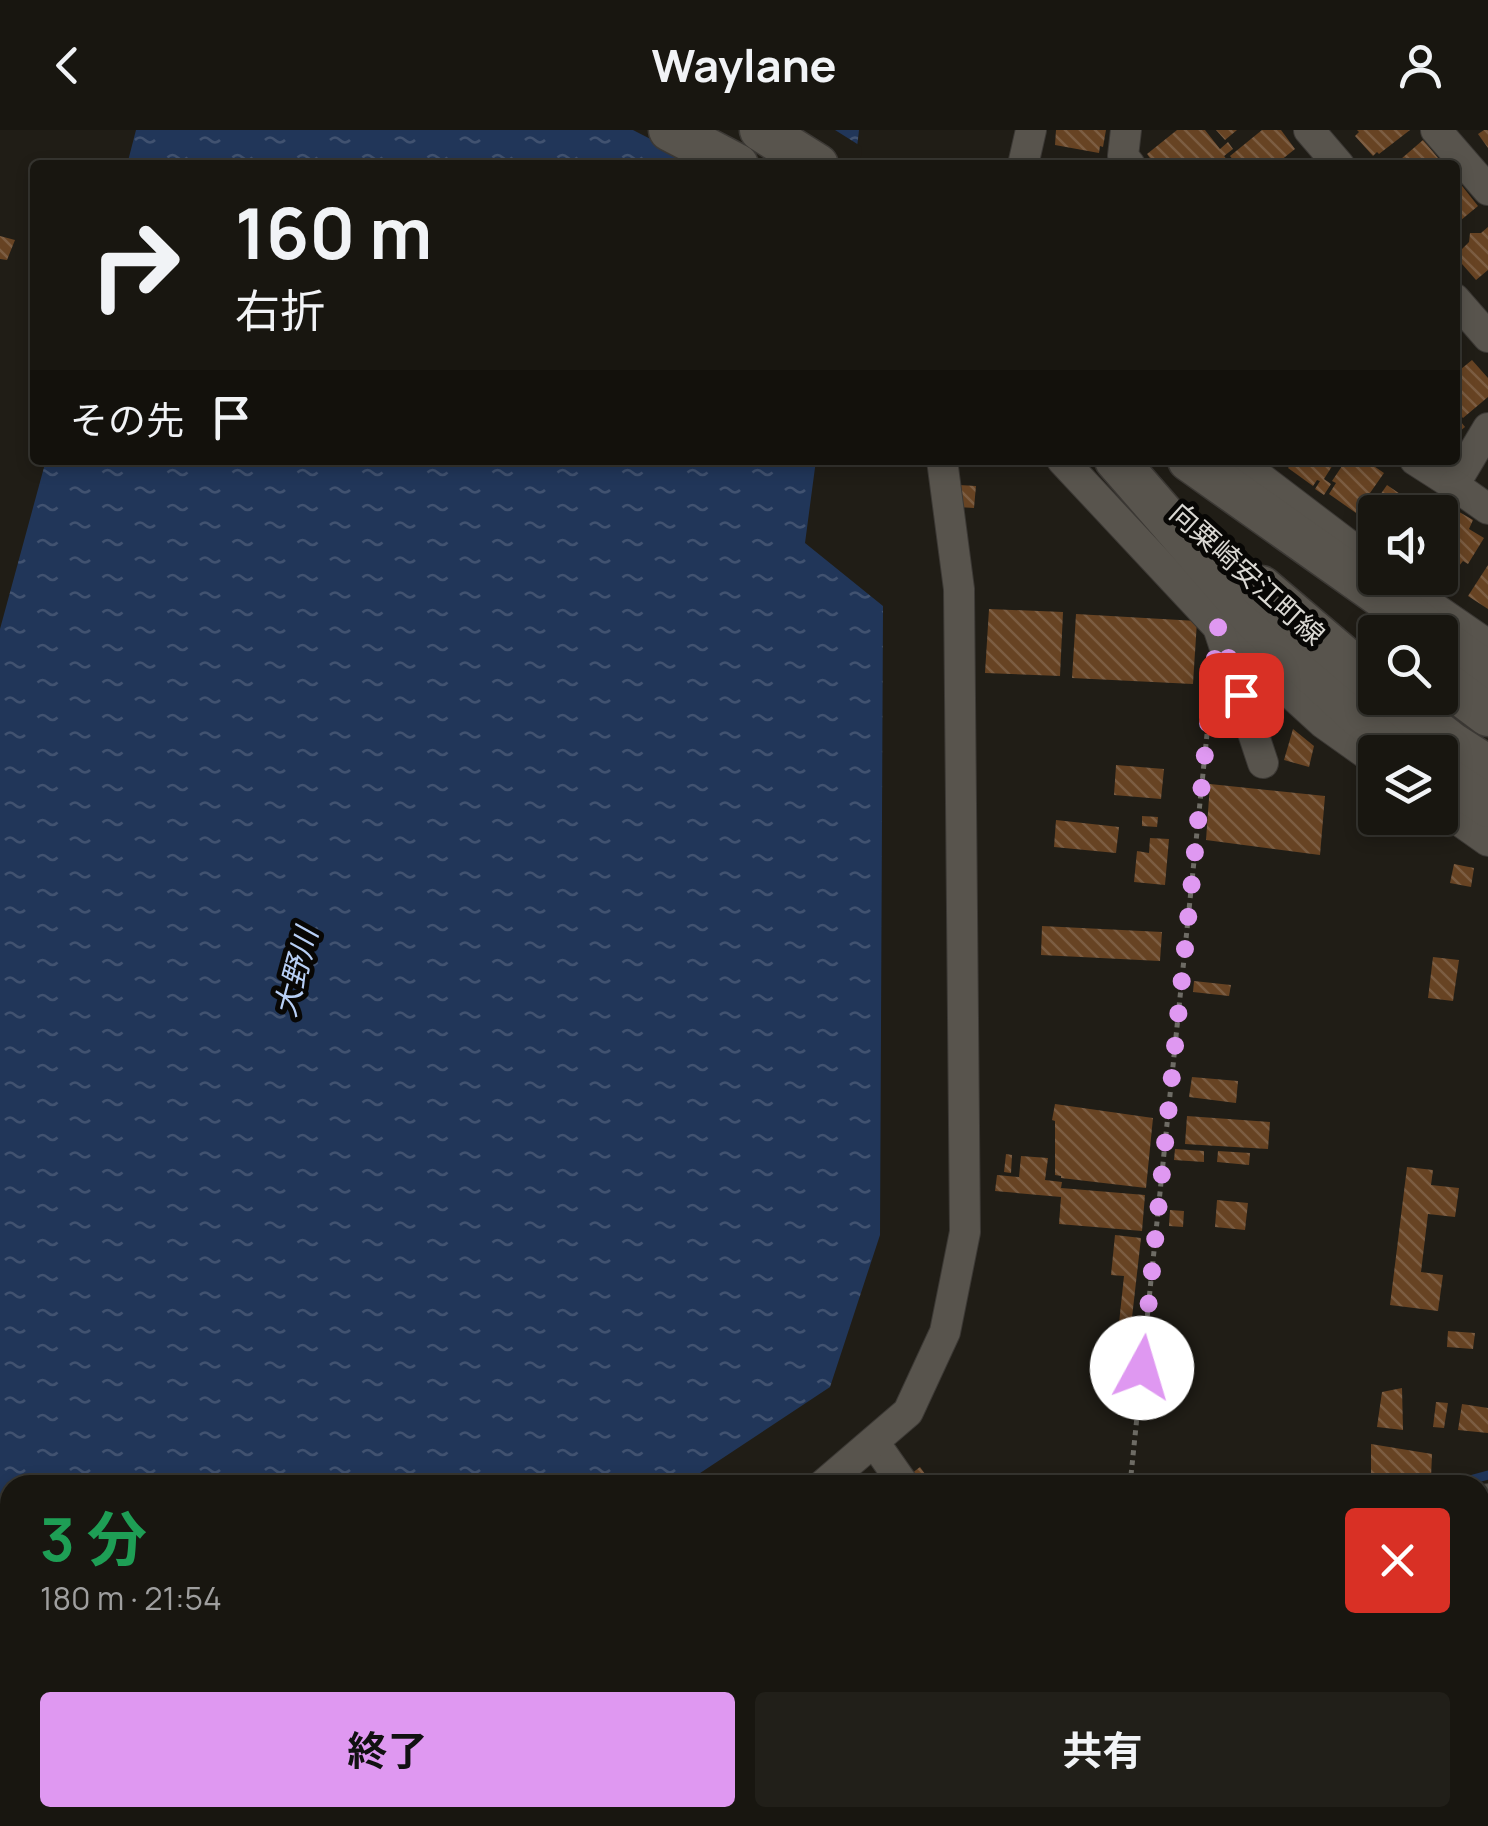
<!DOCTYPE html>
<html lang="ja">
<head>
<meta charset="utf-8">
<style>
	body { margin:0; font-family:Manrope,"Noto Sans JP",sans-serif; background:#211f19; color:#f1f3f6; height:100vh; display:flex; flex-direction:column; font-size:38px; white-space:nowrap }
	* { box-sizing:border-box; margin:0 }
	p { font-size:32px; color:#9f9f9f }
	.icon { flex:none; width:55px; height:55px; fill:none; stroke:currentColor; stroke-width:2; stroke-linecap:round; stroke-linejoin:round }
	.map { position:relative; flex:1; overflow:hidden }
	.sheet { position:absolute; left:0px; top:1345px; width:1490px; height:352px; display:flex; flex-direction:column; background:#181610; border-radius:30px 30px 0 0; box-shadow:0 5px 15px #0003,0 0 0 2px #363530 }
	.sheet>* { flex:none }
	.guide { position:absolute; left:30px; top:30px; width:1430px; height:305px; border-radius:10px; box-shadow:0 5px 15px #0003,0 0 0 2px #363530; background:#181610; color:#f1f3f6; overflow:hidden }
	.controls { position:absolute; left:1358px; top:365px; display:grid; gap:20px }
	.controls a { display:grid; place-items:center; width:100px; height:100px; border-radius:10px; background:#181610; box-shadow:0 5px 15px #0003,0 0 0 2px #363530; font-size:50px }
	.pin { position:absolute; display:grid; place-items:center; width:85px; height:85px; color:#fff; margin:-42px; border-radius:20px; box-shadow:0 5px 15px #0006 }
	.me { position:absolute; width:110px; margin:-55px; rotate:6deg; stroke-linejoin:round; filter:drop-shadow(0 0 8px #0008) }
	.turn { display:flex; align-items:center; gap:35px; height:210px; padding:0 40px; font-size:45px }
	.turn .icon { width:130px; height:130px; stroke-width:2.5 }
	.turn b { display:block; font-size:70px; line-height:85px }
	.then { display:flex; align-items:center; height:95px; padding:0 40px; background:#0003; gap:20px; font-size:38px }
	.round { display:grid; place-items:center; flex:none; width:105px; height:105px; border-radius:10px; background:#211f19 }
	.overview { display:flex; align-items:center; justify-content:space-between; height:170px; padding:0 40px }
	h1 { font-size:60px; font-weight:700; line-height:75px; color:#1e9e55 }
	.primary-button { display:flex; gap:20px; margin-top:auto; padding:20px 40px }
	.primary-button a { flex:1; height:115px; border-radius:10px; background:#df98f1; color:#111; font-size:40px; font-weight:700; line-height:115px; text-align:center }
	.primary-button a+a { background:#211f19; color:#f1f3f6 }
	header { display:flex; justify-content:space-between; align-items:center; height:130px; padding:0 40px; background:#181610; font-size:45px; font-weight:700 }
	.map>svg:first-child { display:block }
	.water { fill:url(#water-ripples) }
	.pier { fill:#201d16 }
	.lines { fill:none; stroke-linecap:round; stroke-linejoin:round }
	.stream { stroke:#213659; stroke-width:9 }
	.building { fill:url(#building-back-hatch) }
	.street-casing { stroke:#3c3935; stroke-width:32 }
	.secondary-casing { stroke:#3c3935; stroke-width:45 }
	.path { stroke:#6e6c65; stroke-width:5; stroke-dasharray:5 5; stroke-linecap:butt }
	.street { stroke:#58544d; stroke-width:30 }
	.secondary { stroke:#58544d; stroke-width:42 }
	.route { stroke:#df98f1; stroke-width:18; stroke-dasharray:0 32.4 }
	.labels { text-anchor:middle; dominant-baseline:central; stroke-width:10; stroke-linejoin:round; paint-order:stroke }
	.street-label { font-size:28px; fill:#dad8d3; stroke:#080705 }
	.water-label { font-size:30px; font-style:italic; fill:#b8cff5; stroke:#080705 }
</style>
</head>
<body>
<header><svg class="icon" aria-label="back" viewBox="0 0 24 24"><path d="M15 5l-7 7 7 7"/></svg>Waylane<svg class="icon" aria-label="person" viewBox="0 0 24 24"><circle cx="12" cy="8" r="4"/><path d="M4 21q1-7 8-7t8 7"/></svg></header>
<div class="map">
<svg width="1488" height="1696" viewBox="0 0 1488 1696">
	<defs>
		<pattern id="water-ripples" width="26" height="14" patternUnits="userSpaceOnUse" patternTransform="scale(2.5)"><rect width="26" height="14" fill="#213659"/><path d="M2 4q2-2 4 0t4 0M15 11q2-2 4 0t4 0" fill="none" stroke="#415270"/></pattern>
		<pattern id="building-back-hatch" width="6" height="6" patternUnits="userSpaceOnUse" patternTransform="scale(2.5)"><rect width="6" height="6" fill="#674323"/><path d="M-1 5l2 2M0 0l6 6M5-1l2 2" fill="none" stroke="#7c5d42"/></pattern>
	</defs>
	<rect width="100%" height="100%" fill="#201d16"/>
	<g class="water">
		<polygon points="136,0 859,0 855,35 127,35"/>
		<polygon points="46,330 816,330 805,413 883,476 880,1105 830,1257 682,1355 10,1355 10,1688 497,1688 496,1696 0,1696 0,499"/>
	</g>
	<polygon class="pier" points="633,0 835,0 862,17 860,35 701,35"/>
	<g class="lines">
		<g class="stream">
			<polyline points="1451,1355 1488,1345"/>
			<polyline points="1312,1688 1312,1696"/>
		</g>
	</g>
	<g class="building">
		<polygon points="1056,0 1106,0 1103,17 1100,16 1099,23 1055,15"/>
		<polygon points="1177,0 1205,0 1220,19 1228,12 1233,19 1224,26 1231,35 1203,35 1201,33 1198,35 1155,35 1147,24"/>
		<polygon points="1216,0 1237,0 1225,10"/>
		<polygon points="1262,0 1281,0 1295,19 1275,35 1237,35 1230,26"/>
		<polygon points="1357,0 1410,0 1379,24 1377,22 1373,26 1355,6 1359,2"/>
		<polygon points="1484,0 1488,0 1488,18 1478,4"/>
		<polygon points="1423,10 1444,35 1394,35"/>
		<polygon points="1455,47 1478,76 1455,95"/>
		<polygon points="1488,97 1488,140 1476,150 1455,126 1469,112 1470,103 1481,103"/>
		<polygon points="0,106 15,110 7,130 0,129"/>
		<polygon points="1472,230 1488,248 1488,267 1463,288 1455,280 1455,233 1461,239"/>
		<polygon points="1455,285 1465,297 1455,305"/>
		<polygon points="1294,330 1336,330 1324,349 1331,354 1324,365 1315,359 1320,351 1317,350 1313,356 1288,338"/>
		<polygon points="1346,330 1351,332 1353,330 1365,330 1384,343 1356,383 1329,364 1336,353 1332,351"/>
		<polygon points="959,355 976,356 974,378 958,377"/>
		<polygon points="1387,355 1422,379 1419,382 1375,382 1375,400 1362,391"/>
		<polygon points="1449,376 1473,390 1469,399 1484,408 1468,434 1463,431 1459,436 1440,423 1440,387 1442,388"/>
		<polygon points="1488,435 1488,479 1468,466"/>
		<polygon points="989,479 1063,482 1060,546 985,543"/>
		<polygon points="1076,484 1197,491 1193,554 1072,548"/>
		<polygon points="1293,599 1314,616 1309,637 1284,630"/>
		<polygon points="1116,635 1164,639 1161,669 1114,665"/>
		<polygon points="1210,654 1325,666 1320,725 1206,710"/>
		<polygon points="1142,686 1158,687 1157,697 1142,696"/>
		<polygon points="1056,690 1119,697 1116,723 1054,717"/>
		<polygon points="1150,708 1169,709 1165,755 1134,752 1137,721 1149,723"/>
		<polygon points="1454,734 1474,738 1471,757 1450,753"/>
		<polygon points="1042,796 1162,802 1160,831 1041,825"/>
		<polygon points="1433,827 1459,830 1453,871 1428,868"/>
		<polygon points="1194,851 1231,855 1229,866 1193,862"/>
		<polygon points="1192,947 1238,951 1236,973 1189,967"/>
		<polygon points="1055,974 1153,988 1146,1058 1061,1048 1061,1046 1055,1045 1055,991 1052,990"/>
		<polygon points="1187,986 1270,992 1268,1019 1185,1014"/>
		<polygon points="1175,1019 1204,1021 1204,1032 1174,1030"/>
		<polygon points="1218,1021 1250,1023 1249,1035 1217,1032"/>
		<polygon points="1006,1024 1012,1025 1011,1043 1004,1042"/>
		<polygon points="1021,1026 1048,1028 1045,1050 1062,1052 1061,1058 1145,1065 1142,1101 1059,1094 1061,1067 995,1061 997,1045 1019,1047"/>
		<polygon points="1407,1037 1433,1040 1431,1055 1459,1058 1455,1087 1428,1084 1421,1142 1443,1145 1438,1181 1390,1175"/>
		<polygon points="1217,1070 1248,1073 1245,1100 1215,1097"/>
		<polygon points="1170,1080 1184,1081 1183,1097 1169,1096"/>
		<polygon points="1115,1105 1141,1108 1128,1223 1116,1221 1124,1146 1111,1145"/>
		<polygon points="1448,1201 1475,1203 1473,1219 1447,1217"/>
		<polygon points="1402,1258 1403,1300 1377,1297 1382,1262"/>
		<polygon points="1436,1272 1448,1273 1444,1298 1433,1297"/>
		<polygon points="1462,1274 1488,1278 1488,1303 1458,1300"/>
		<polygon points="1371,1314 1432,1324 1431,1348 1371,1344"/>
		<polygon points="920,1337 933,1355 918,1355 911,1344"/>
		<polygon points="1371,1349 1396,1353 1395,1355 1370,1355"/>
		<polygon points="1480,1410 1482,1410 1487,1447 1480,1448"/>
		<polygon points="1480,1515 1488,1516 1488,1561 1480,1560"/>
		<polygon points="1481,1572 1488,1572 1488,1637 1480,1636"/>
		<polygon points="1362,1688 1403,1689 1403,1688 1416,1688 1416,1696 1362,1696"/>
	</g>
	<g class="lines">
		<g class="street-casing">
			<g id="street">
				<polyline points="1126,0 1123,26 1130,35"/>
				<polyline points="1309,0 1339,35"/>
				<polyline points="1436,0 1488,60"/>
				<polyline points="1023,35 1031,0"/>
				<polyline points="1455,169 1488,207"/>
				<polyline points="1062,330 1218,497 1323,593 1375,630"/>
				<polyline points="1240,330 1250,340 1375,435"/>
				<polyline points="1415,330 1454,355 1488,298"/>
				<polyline points="1454,355 1488,379"/>
				<polyline points="1391,448 1488,515"/>
				<polyline points="1219,500 1263,633"/>
				<polyline points="1440,677 1488,711"/>
				<polyline points="874,1312 904,1355"/>
				<polyline points="823,1355 908,1282 945,1202 965,1102 959,459 942,330"/>
				<polyline points="1480,1371 1488,1369"/>
				<polyline points="1480,1677 1488,1677"/>
				<polyline points="1327,1688 1327,1696"/>
				<polyline points="568,1696 569,1688"/>
				<polyline points="872,1696 873,1688"/>
			</g>
		</g>
		<g class="secondary-casing">
			<g id="secondary">
				<polyline points="670,0 737,35"/>
				<polyline points="761,0 817,35"/>
				<polyline points="1116,330 1256,491 1359,586 1410,622"/>
				<polyline points="1189,330 1432,502"/>
				<polyline points="1261,457 1375,554"/>
				<polyline points="1440,509 1488,543"/>
				<polyline points="1440,549 1488,585"/>
				<polyline points="1393,568 1451,613 1488,637"/>
				<polyline points="1440,644 1488,676"/>
			</g>
		</g>
		<polyline class="path" points="1130,1355 1210,575"/>
		<use href="#street" class="street"/>
		<use href="#secondary" class="secondary"/>
	</g>
	<g class="lines">
		<polyline class="route" points="1142,1238 1218,497 1241,565"/>
	</g>
	<g class="labels">
		<g class="street-label">
			<text transform="translate(1248 443) rotate(42)">向粟崎安江町線</text>
		</g>
		<g class="water-label">
			<text transform="translate(295 842) rotate(-75)">大野川</text>
		</g>
	</g>
</svg>
<div class="controls">
<a><svg class="icon" aria-label="sound" viewBox="0 0 24 24"><path d="M4 9h4l5-4v14l-5-4H4zM17 9q2 3 0 6"/></svg></a>
<a><svg class="icon" aria-label="search" viewBox="0 0 24 24"><circle cx="10" cy="10" r="6"/><path d="M15 15l6 6"/></svg></a>
<a><svg class="icon" aria-label="layers" viewBox="0 0 24 24"><path d="M12 4l9 5-9 5-9-5zM3 14l9 5 9-5"/></svg></a>
</div>
<div class="pin" style="left:1241px;top:565px;background:#d93025"><svg class="icon" aria-label="arrive" viewBox="0 0 24 24"><path d="M6 21V4h12l-3 4 3 4H6"/></svg></div>
<svg class="me" style="left:1142px;top:1238px" viewBox="-20 -20 40 40"><circle r="19" fill="#fff"/><path d="M0-13L10 11 0 6-10 11z" fill="#df98f1"/></svg>
<div class="guide">
<div class="turn"><svg class="icon" aria-label="right" viewBox="0 0 24 24"><path d="M7 20v-9h11M14 6l5 5-5 5"/></svg><div><b>160 m</b>右折</div></div>
<div class="then">その先<svg class="icon" aria-label="arrive" viewBox="0 0 24 24"><path d="M6 21V4h12l-3 4 3 4H6"/></svg></div>
</div>
<section class="sheet">
<div class="overview"><div><h1>3 分</h1><p>180 m · 21:54</p></div><a class="round" style="background:#d93025;color:#fff"><svg class="icon" aria-label="close" viewBox="0 0 24 24"><path d="M6 6l12 12M18 6L6 18"/></svg></a></div>
<div class="primary-button"><a>終了</a><a>共有</a></div>
</section>
</div>
</body>
</html>
